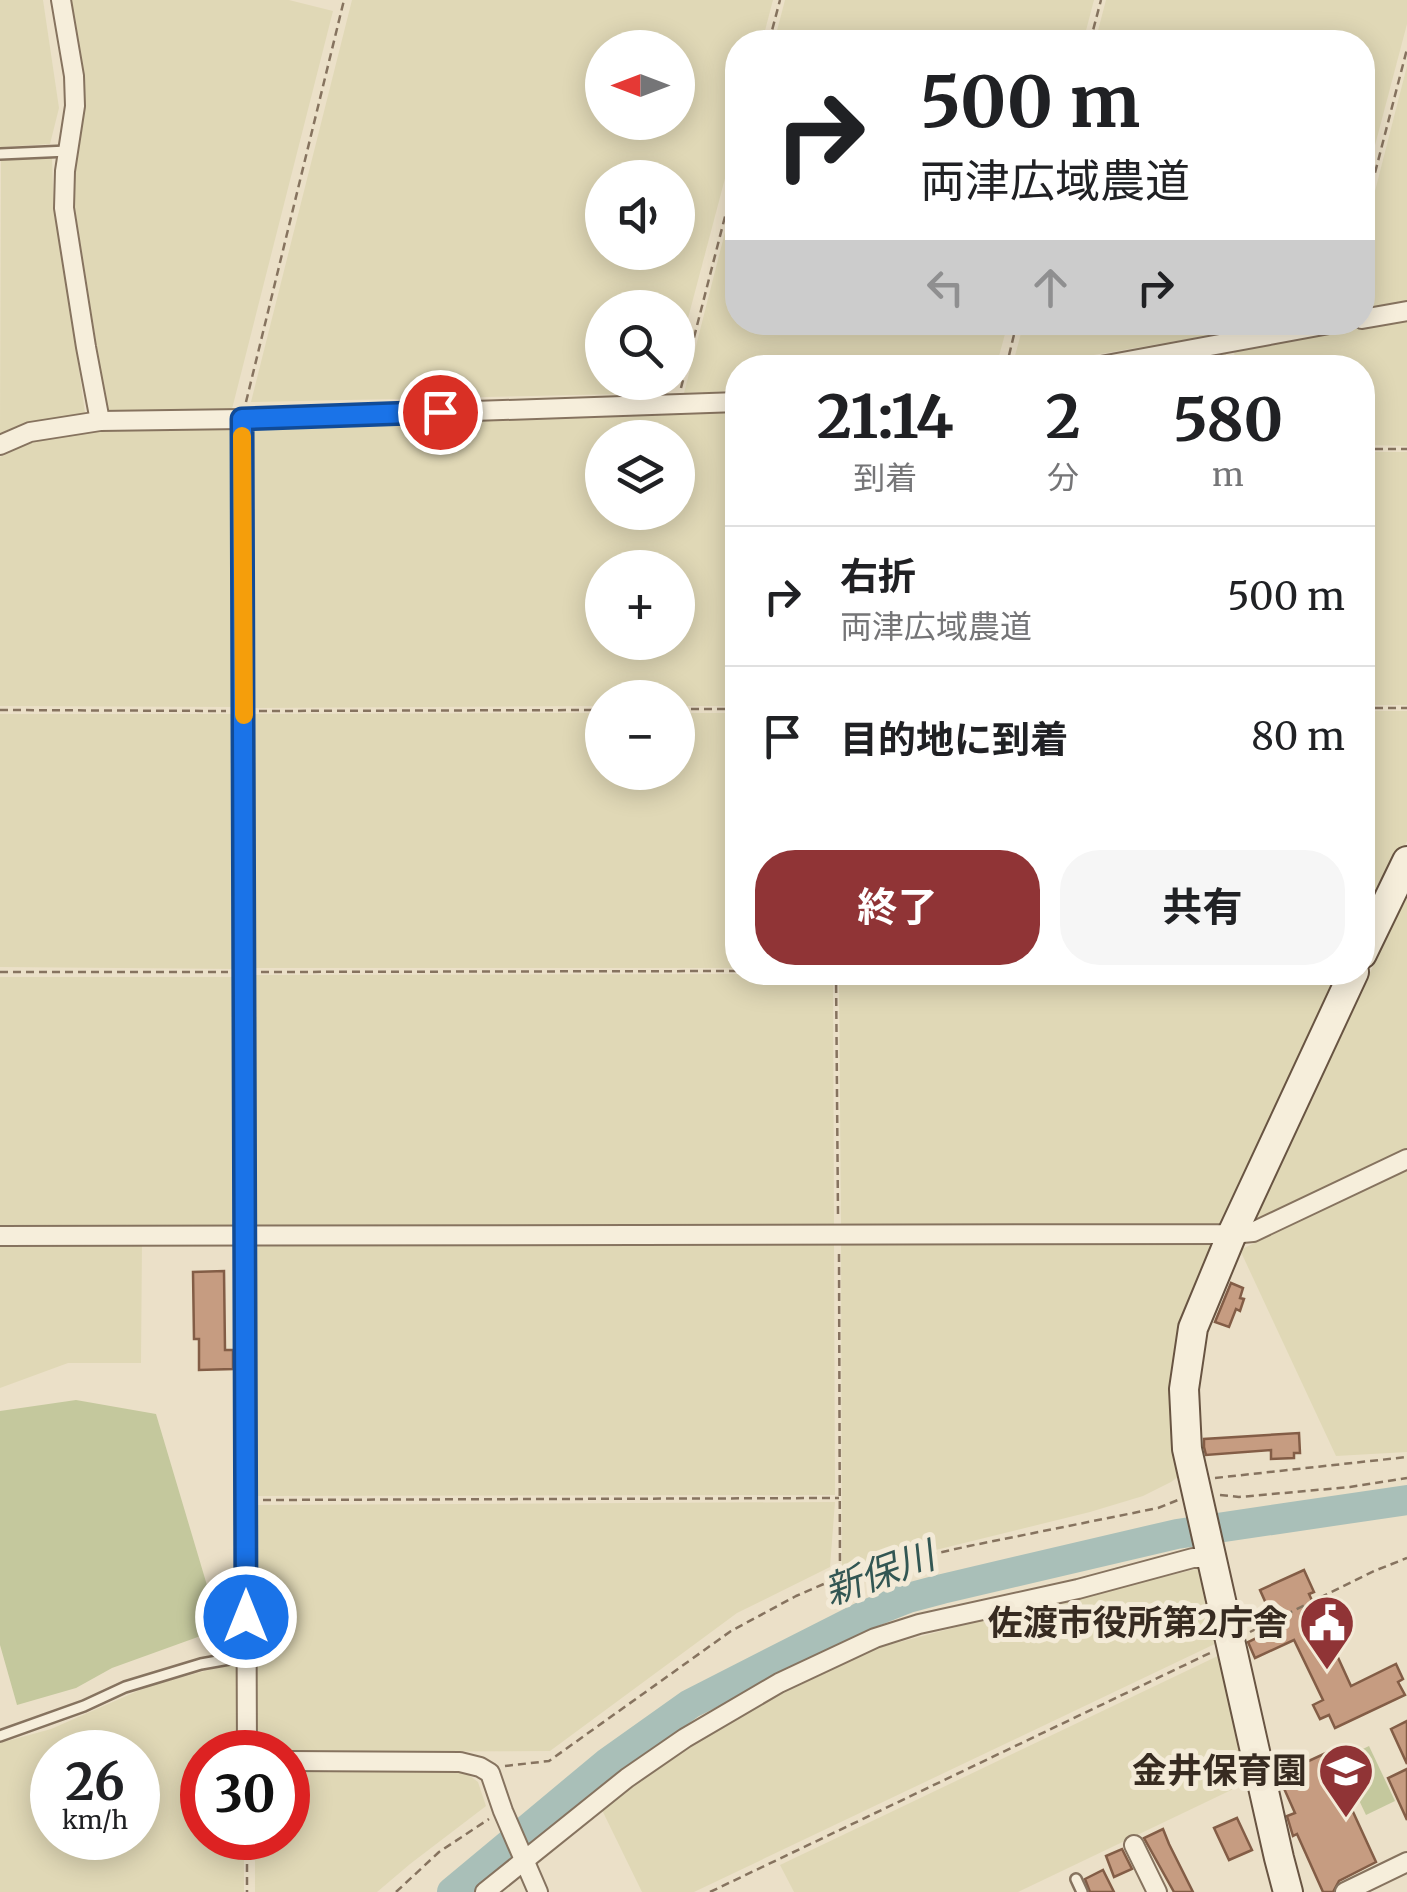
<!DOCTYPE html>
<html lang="ja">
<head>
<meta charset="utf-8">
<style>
	body { margin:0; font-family:Merriweather,"Noto Sans JP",serif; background:#f6f6f6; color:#202124; height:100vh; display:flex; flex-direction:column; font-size:38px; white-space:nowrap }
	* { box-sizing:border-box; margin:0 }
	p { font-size:32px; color:#757577 }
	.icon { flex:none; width:55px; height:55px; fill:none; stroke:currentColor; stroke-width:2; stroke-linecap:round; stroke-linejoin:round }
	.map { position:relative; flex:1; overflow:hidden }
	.side { position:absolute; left:725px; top:355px; width:650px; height:630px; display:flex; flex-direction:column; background:#fff; border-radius:40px; box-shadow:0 5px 25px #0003 }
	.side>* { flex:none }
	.banner { position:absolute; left:725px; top:30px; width:650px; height:305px; border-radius:40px; box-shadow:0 5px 25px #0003; background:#fff; color:#202124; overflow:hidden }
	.needle { width:65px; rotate:270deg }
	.controls { position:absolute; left:585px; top:30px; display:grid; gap:20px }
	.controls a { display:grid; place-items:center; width:110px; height:110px; border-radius:50%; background:#fff; box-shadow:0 5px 25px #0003; font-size:50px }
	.speed { position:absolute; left:30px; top:1730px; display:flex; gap:20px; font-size:50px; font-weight:700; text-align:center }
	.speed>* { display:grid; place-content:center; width:130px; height:130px; border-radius:50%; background:#fff; box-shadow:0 5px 25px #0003; line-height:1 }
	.speed small { font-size:25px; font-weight:400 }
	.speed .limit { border:15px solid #d22; background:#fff; color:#111 }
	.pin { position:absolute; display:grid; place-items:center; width:85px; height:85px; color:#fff; margin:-42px; border:5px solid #fff; border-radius:50%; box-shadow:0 2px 10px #0007 }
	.me { position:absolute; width:110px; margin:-55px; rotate:0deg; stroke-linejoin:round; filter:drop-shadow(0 0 8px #0008) }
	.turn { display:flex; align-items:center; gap:35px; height:210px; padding:0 30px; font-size:45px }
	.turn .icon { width:130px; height:130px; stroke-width:2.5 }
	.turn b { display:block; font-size:70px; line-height:85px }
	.lanes { display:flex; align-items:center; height:95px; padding:0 30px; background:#0003; justify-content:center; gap:50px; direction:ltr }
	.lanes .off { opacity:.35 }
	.eta { display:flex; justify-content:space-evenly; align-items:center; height:170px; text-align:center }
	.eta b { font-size:60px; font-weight:700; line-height:70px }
	.primary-button { display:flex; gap:20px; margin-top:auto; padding:20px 30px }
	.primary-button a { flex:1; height:115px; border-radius:40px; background:#903436; color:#fff; font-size:40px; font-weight:700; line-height:115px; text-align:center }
	.primary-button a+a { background:#f6f6f6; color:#202124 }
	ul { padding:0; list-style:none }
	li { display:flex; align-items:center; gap:30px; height:140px; padding:0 30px; border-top:2px solid #e0e0e0 }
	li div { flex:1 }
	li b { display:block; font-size:38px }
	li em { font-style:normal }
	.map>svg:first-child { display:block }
	.farmland { fill:#e0d8b6; fill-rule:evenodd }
	.green { fill:#c4c89d }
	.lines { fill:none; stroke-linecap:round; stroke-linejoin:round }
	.river { stroke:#a9bfb8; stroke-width:30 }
	.building { fill:#c69c81; stroke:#835d46; stroke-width:2.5 }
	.service-casing { stroke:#86735f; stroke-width:14 }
	.minor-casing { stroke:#86735f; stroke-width:22 }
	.secondary-casing { stroke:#685442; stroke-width:32 }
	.path { stroke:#86735f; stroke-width:2.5; stroke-dasharray:8 5; stroke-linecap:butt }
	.service { stroke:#f6eedb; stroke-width:9 }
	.minor { stroke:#f6eedb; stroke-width:18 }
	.secondary { stroke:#f6eedb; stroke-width:28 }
	.route-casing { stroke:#114b97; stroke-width:25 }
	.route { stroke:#1a73e8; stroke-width:18 }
	.slow { stroke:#f59e0b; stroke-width:18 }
	.labels { text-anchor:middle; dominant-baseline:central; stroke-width:10; stroke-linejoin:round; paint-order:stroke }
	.poi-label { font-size:35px; font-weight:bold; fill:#372b21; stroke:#f3ead7; text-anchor:end }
	.water-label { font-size:38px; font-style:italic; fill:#325653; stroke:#f3ead7 }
</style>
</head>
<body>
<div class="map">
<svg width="1407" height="1892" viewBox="0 0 1407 1892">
	<rect width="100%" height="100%" fill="#ebe0c8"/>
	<g class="farmland">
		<polygon points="0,0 43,0 59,108 50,144 0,147"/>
		<polygon points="68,0 289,0 333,11 232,409 107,411 71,184 85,98"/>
		<path d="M 352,0 L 773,0 L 762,42 L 738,42 L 737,133 L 678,356 L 678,308 L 602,308 L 602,382 L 670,383 L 668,393 L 251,402 ZM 602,48 L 678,48 L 678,122 L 602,122 ZM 602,178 L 678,178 L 678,252 L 602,252 Z"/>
		<polygon points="785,0 1094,0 1083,42 774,42"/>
		<polygon points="1106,0 1407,0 1407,24 1363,191 1362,42 1095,42"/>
		<polygon points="1407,66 1407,303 1363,312 1363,238"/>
		<polygon points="1,158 52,158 54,215 64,260 85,413 15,427 0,433"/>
		<polygon points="737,185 738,322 1008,323 996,367 738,368 737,391 684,393"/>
		<polygon points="1407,318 1407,446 1363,445 1362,368 1235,367 1234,349"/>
		<polygon points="1024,322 1282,322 1282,323 1023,367 1012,367"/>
		<polygon points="1226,351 1226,367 1135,367"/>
		<path d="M 737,409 L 737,706 L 678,706 L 678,698 L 602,698 L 602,706 L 249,708 L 250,425 ZM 602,438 L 678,438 L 678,512 L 602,512 ZM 602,568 L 678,568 L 678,642 L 602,642 Z"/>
		<polygon points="236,427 236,707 0,706 0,457 34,441 67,432"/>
		<rect x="1363" y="452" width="44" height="253"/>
		<polygon points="1362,711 1407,711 1407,841 1363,936"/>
		<polygon points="602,713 602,772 678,772 678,713 737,713 737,968 250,968 250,714"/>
		<polygon points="0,714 237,714 237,969 0,967"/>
		<polygon points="1407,893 1407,1149 1256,1219"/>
		<polygon points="1344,973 1227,1227 841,1229 839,974"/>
		<polygon points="833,974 834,1229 252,1230 251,975"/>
		<polygon points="0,977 237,977 238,1230 0,1230"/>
		<polygon points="1407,1169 1407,1452 1336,1456 1240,1250"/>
		<polygon points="841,1239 1209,1239 1216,1248 1182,1474 1171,1482 1143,1496 1090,1512 842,1573"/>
		<polygon points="834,1240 835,1495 253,1496 253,1242"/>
		<polygon points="0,1242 142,1242 141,1363 68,1363 0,1388"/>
		<polygon points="835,1502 830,1567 737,1613 550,1751 253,1752 254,1505"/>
		<polygon points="1201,1568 1219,1642 694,1892 642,1892 601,1808 679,1754 755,1707 877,1648 1014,1612"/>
		<polygon points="1224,1653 1248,1782 1018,1892 794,1892 780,1865"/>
		<path d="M 227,1665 L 242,1665 L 243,1752 L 202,1752 L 202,1838 L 244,1838 L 244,1892 L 0,1892 L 0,1743 L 51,1729 L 149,1686 ZM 52,1752 L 138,1752 L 138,1838 L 52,1838 Z"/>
		<polygon points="458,1767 478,1782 486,1806 410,1864 377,1892 255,1892 255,1838 288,1838 288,1768"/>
	</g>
	<g class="green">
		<polygon points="76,1400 156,1414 220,1629 112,1668 76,1688 17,1705 0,1645 0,1411"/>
		<polygon points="1369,1746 1395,1801 1366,1815 1340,1760"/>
	</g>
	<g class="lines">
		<polyline class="river" points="452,1892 607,1763 690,1704 865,1615 908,1598 942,1589 1177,1534 1407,1500"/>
	</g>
	<g class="building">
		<polygon points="224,1271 225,1350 233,1350 233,1369 199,1370 199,1339 194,1339 193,1272"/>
		<polygon points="1231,1283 1243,1288 1240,1298 1244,1299 1240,1311 1236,1309 1229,1327 1215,1322"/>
		<polygon points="1299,1433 1300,1453 1294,1453 1294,1458 1271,1459 1271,1450 1206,1455 1204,1447 1204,1439"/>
		<polygon points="1304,1570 1314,1592 1309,1594 1351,1686 1396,1664 1403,1679 1398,1682 1405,1695 1335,1728 1329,1715 1320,1719 1313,1705 1323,1700 1294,1640 1255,1658 1248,1642 1277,1628 1260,1590"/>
		<polygon points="1407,1721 1407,1764 1391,1729"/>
		<polygon points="1326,1753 1376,1862 1339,1881 1333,1892 1323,1892 1297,1834 1293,1836 1287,1816 1295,1813 1278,1775"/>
		<polygon points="1407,1769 1407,1820 1388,1778"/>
		<polygon points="1237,1818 1252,1850 1229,1860 1214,1828"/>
		<polygon points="1163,1829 1169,1844 1193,1892 1174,1892 1144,1838"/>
		<polygon points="1122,1849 1132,1869 1114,1877 1106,1856"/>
		<polygon points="1103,1870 1114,1892 1090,1892 1085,1879"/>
	</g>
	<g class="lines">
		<g class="service-casing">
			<g id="service">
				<polyline points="0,154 68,151"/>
				<polyline points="0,1736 84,1706 125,1687 201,1664 246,1656"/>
				<polyline points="1076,1879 1082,1892"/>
			</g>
		</g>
		<g class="minor-casing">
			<g id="minor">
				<polyline points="61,0 74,76 75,106 65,171 64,208 86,347 100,421"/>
				<polyline points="1362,319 1407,311"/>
				<polyline points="1090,368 1340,322"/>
				<polyline points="242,419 247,1752"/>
				<polyline points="0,445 30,432 100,421 242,419 738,402"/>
				<polyline points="0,1236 1232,1234 1253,1232 1407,1159"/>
				<polyline points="288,1761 460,1762 480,1767 490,1773 503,1811 538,1892"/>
				<polyline points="1134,1845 1157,1892"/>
				<polyline points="485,1892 627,1778 685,1738 779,1683 875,1638 919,1624 1078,1589 1193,1558 1212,1558"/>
				<polyline points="1345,1892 1407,1862"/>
			</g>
		</g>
		<g class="secondary-casing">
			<g id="secondary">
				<polyline points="1362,954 1407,861"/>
				<polyline points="1288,1892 1279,1858 1187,1449 1184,1389 1193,1328 1232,1234 1354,972"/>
			</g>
		</g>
		<g class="path">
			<polyline points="769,42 780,0"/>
			<polyline points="1090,42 1101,0"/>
			<polyline points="1362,223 1407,49"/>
			<polyline points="1006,368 1017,322"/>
			<polyline points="681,388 738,166"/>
			<polyline points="246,402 344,0"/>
			<polyline points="1362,449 1407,449"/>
			<polyline points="1362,708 1407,708"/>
			<polyline points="678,709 738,709"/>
			<polyline points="0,710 226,711"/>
			<polyline points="259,711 602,710"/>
			<polyline points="0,972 228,972"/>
			<polyline points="261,972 738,971"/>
			<polyline points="836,972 838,1216"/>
			<polyline points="839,1254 840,1576"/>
			<polyline points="1215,1478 1407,1457"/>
			<polyline points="1220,1495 1239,1497 1350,1487 1407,1478"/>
			<polyline points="263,1500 839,1498"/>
			<polyline points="1250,1632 1374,1571 1407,1558"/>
			<polyline points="505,1766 549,1761 731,1631 796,1596 840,1577 897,1562 969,1546 1158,1508 1178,1500"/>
			<polyline points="247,1838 247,1892"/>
			<polyline points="396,1892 439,1852 489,1819"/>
			<polyline points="710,1892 1212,1652"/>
		</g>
		<use href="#service" class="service"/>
		<use href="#minor" class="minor"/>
		<use href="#secondary" class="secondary"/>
	</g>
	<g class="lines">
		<g class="route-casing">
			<polyline id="route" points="246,1617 242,419 440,412"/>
		</g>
		<use href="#route" class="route"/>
		<polyline class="slow" points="242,436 244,715"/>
	</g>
	<defs>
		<g id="civic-pin" transform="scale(2.875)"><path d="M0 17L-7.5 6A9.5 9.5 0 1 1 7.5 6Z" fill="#903436" stroke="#f3ead7"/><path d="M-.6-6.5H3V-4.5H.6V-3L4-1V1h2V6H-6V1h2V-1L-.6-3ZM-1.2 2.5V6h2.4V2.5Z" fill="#fff"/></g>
		<g id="school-pin" transform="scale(2.875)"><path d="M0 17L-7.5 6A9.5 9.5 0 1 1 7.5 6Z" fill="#903436" stroke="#f3ead7"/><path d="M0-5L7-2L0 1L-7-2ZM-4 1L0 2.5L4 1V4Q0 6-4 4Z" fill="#fff"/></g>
	</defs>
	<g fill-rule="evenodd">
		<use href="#civic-pin" x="1327" y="1623"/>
		<use href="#school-pin" x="1346" y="1771"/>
	</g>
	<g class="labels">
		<g class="poi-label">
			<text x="1288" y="1623">佐渡市役所第2庁舎</text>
			<text x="1307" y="1771">金井保育園</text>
		</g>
		<g class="water-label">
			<text transform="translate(879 1573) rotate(-20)">新保川</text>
		</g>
	</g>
</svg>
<div class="controls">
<a><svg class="needle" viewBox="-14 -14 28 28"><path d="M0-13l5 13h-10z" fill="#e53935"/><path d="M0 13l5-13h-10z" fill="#757577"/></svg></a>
<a><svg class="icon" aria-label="sound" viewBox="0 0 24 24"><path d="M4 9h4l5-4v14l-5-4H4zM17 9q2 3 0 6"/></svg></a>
<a><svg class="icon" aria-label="search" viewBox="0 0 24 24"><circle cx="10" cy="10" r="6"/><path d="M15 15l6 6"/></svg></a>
<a><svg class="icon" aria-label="layers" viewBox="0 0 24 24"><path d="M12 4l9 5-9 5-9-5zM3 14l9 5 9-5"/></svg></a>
<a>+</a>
<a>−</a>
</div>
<div class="speed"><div>26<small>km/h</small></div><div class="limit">30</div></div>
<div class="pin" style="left:440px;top:412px;background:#d93025"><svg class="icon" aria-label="arrive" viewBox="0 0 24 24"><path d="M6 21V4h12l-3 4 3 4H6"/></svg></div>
<svg class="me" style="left:246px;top:1617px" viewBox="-20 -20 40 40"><circle r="17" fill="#1a73e8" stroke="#fff" stroke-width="3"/><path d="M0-11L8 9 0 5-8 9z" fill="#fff"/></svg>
<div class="banner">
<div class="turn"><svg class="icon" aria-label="right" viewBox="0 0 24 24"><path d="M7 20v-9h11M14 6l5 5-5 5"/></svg><div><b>500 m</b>両津広域農道</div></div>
<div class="lanes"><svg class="icon off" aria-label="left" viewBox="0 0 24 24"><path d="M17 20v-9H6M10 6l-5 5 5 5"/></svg><svg class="icon off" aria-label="ahead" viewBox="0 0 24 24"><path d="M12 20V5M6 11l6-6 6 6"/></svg><svg class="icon" aria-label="right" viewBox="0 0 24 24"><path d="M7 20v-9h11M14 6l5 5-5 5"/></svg></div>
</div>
<section class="side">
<div class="eta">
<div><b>21:14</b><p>到着</p></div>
<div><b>2</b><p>分</p></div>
<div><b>580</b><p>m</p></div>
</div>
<ul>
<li><svg class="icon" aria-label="right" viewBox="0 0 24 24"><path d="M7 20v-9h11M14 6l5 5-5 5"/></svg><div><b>右折</b><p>両津広域農道</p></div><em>500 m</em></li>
<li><svg class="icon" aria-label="arrive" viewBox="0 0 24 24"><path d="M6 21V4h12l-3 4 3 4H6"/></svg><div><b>目的地に到着</b></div><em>80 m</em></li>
</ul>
<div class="primary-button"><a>終了</a><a>共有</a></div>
</section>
</div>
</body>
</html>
